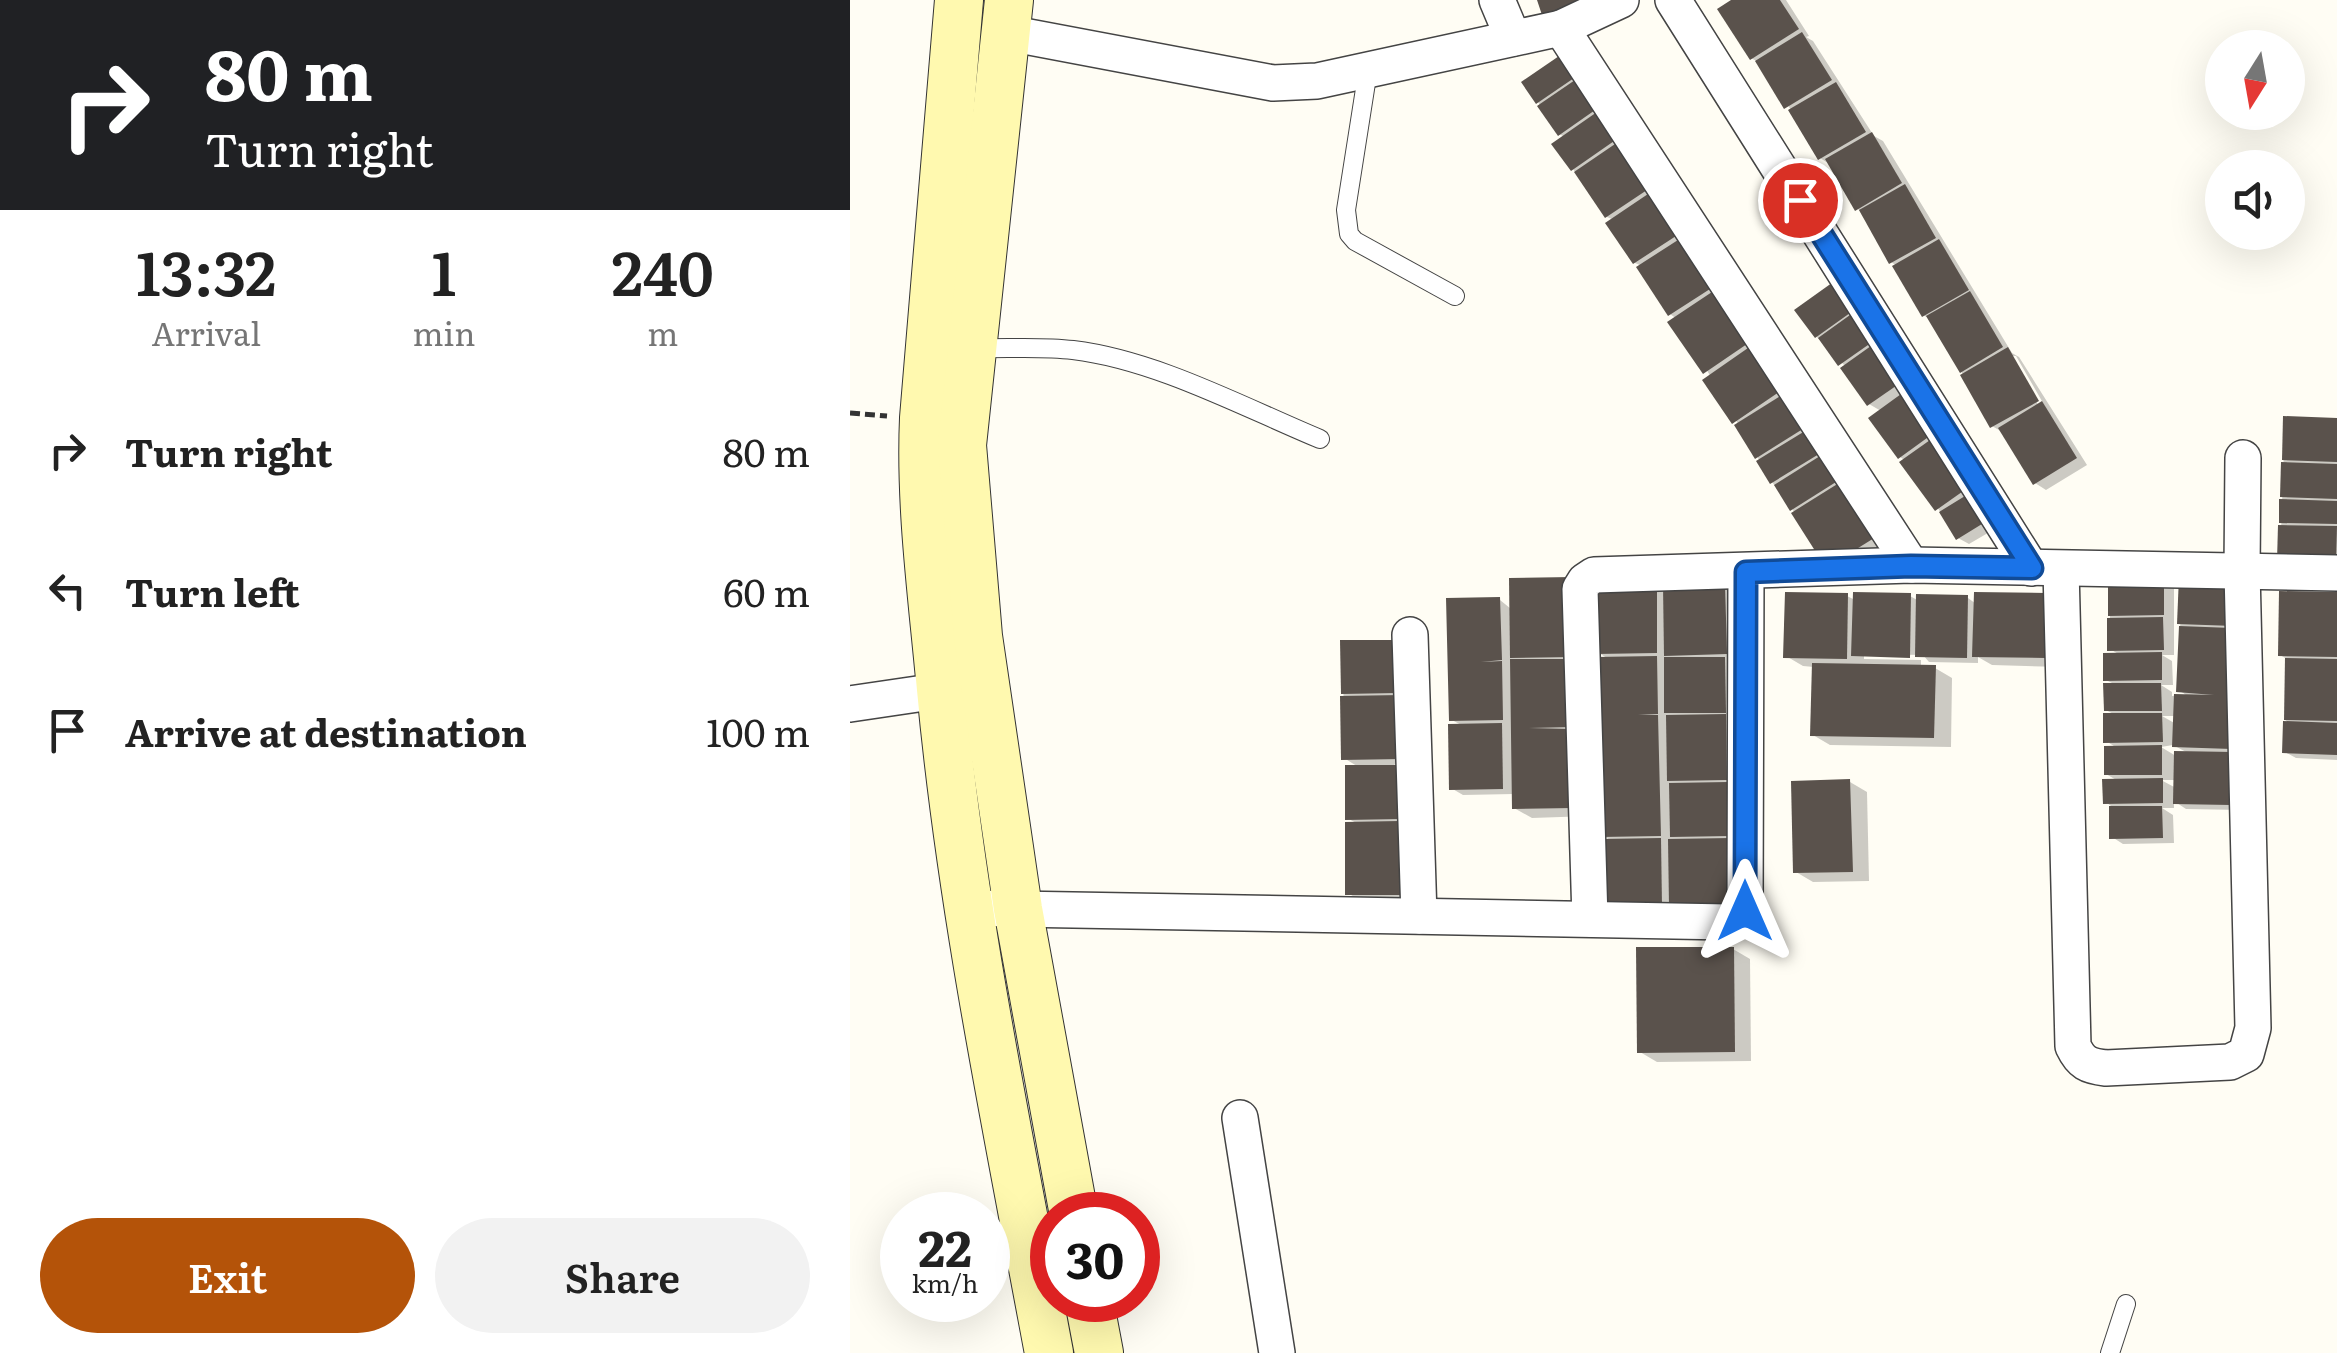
<!DOCTYPE html>
<html lang="en">
<head>
<meta charset="utf-8">
<style>
	body { margin:0; font-family:Literata,serif; background:#f2f2f2; color:#222; height:100vh; display:flex; flex-direction:column; font-size:38px; white-space:nowrap }
	* { box-sizing:border-box; margin:0 }
	p { font-size:32px; color:#767676 }
	.icon { flex:none; width:55px; height:55px; fill:none; stroke:currentColor; stroke-width:2; stroke-linecap:round; stroke-linejoin:round }
	.map { position:relative; flex:1; overflow:hidden }
	.details { display:flex; flex-direction:column; background:#fff; width:850px }
	.details>* { flex:none }
	.top-card { background:#202124; color:#fff; overflow:hidden }
	.needle { width:65px; rotate:191deg }
	.fabs { position:absolute; left:1355px; top:30px; display:grid; gap:20px }
	.fabs a { display:grid; place-items:center; width:100px; height:100px; border-radius:50%; background:#fff; box-shadow:0 10px 40px #0002; font-size:50px }
	.speed { position:absolute; left:30px; top:1192px; display:flex; gap:20px; font-size:50px; font-weight:700; text-align:center }
	.speed>* { display:grid; place-content:center; width:130px; height:130px; border-radius:50%; background:#fff; box-shadow:0 10px 40px #0002; line-height:1 }
	.speed small { font-size:25px; font-weight:400 }
	.speed .limit { border:15px solid #d22; background:#fff; color:#111 }
	.pin { position:absolute; display:grid; place-items:center; width:85px; height:85px; color:#fff; margin:-42px; border:5px solid #fff; border-radius:50%; box-shadow:0 2px 10px #0007 }
	.me { position:absolute; width:110px; margin:-55px; rotate:0deg; stroke-linejoin:round; filter:drop-shadow(0 0 8px #0008) }
	.turn { display:flex; align-items:center; gap:35px; height:210px; padding:0 40px; font-size:45px }
	.turn .icon { width:130px; height:130px; stroke-width:2.5 }
	.turn b { display:block; font-size:70px; line-height:85px }
	.eta { display:flex; justify-content:space-evenly; align-items:center; height:170px; text-align:center }
	.eta b { font-size:60px; font-weight:600; line-height:70px }
	.button { display:flex; gap:20px; margin-top:auto; padding:20px 40px }
	.button a { flex:1; height:115px; border-radius:60px; background:#b45309; color:#fff; font-size:40px; font-weight:600; line-height:115px; text-align:center }
	.button a+a { background:#f2f2f2; color:#222 }
	ul { padding:0; list-style:none }
	li { display:flex; align-items:center; gap:30px; height:140px; padding:0 40px }
	li div { flex:1 }
	li b { display:block; font-size:38px }
	li em { font-style:normal }
	main { display:flex; flex:1; min-height:0 }
	.map>svg:first-child { display:block }
	.shadow { fill:#0003; fill-rule:evenodd }
	.building { fill:#5a524c }
	.lines { fill:none; stroke-linecap:round; stroke-linejoin:round }
	.lane-casing { stroke:#444; stroke-width:20 }
	.street-casing { stroke:#444; stroke-width:38 }
	.secondary-casing { stroke:#333; stroke-width:50 }
	.path { stroke:#333; stroke-width:5; stroke-dasharray:10 5; stroke-linecap:butt }
	.lane { stroke:#fff; stroke-width:18 }
	.street { stroke:#fff; stroke-width:35 }
	.secondary { stroke:#fff9af; stroke-width:48 }
	.route-casing { stroke:#114b97; stroke-width:25 }
	.route { stroke:#1a73e8; stroke-width:18 }
</style>
</head>
<body>
<main>
<section class="details">
<div class="top-card">
<div class="turn"><svg class="icon" aria-label="right" viewBox="0 0 24 24"><path d="M7 20v-9h11M14 6l5 5-5 5"/></svg><div><b>80 m</b>Turn right</div></div>
</div>
<div class="eta">
<div><b>13:32</b><p>Arrival</p></div>
<div><b>1</b><p>min</p></div>
<div><b>240</b><p>m</p></div>
</div>
<ul>
<li><svg class="icon" aria-label="right" viewBox="0 0 24 24"><path d="M7 20v-9h11M14 6l5 5-5 5"/></svg><div><b>Turn right</b></div><em>80 m</em></li>
<li><svg class="icon" aria-label="left" viewBox="0 0 24 24"><path d="M17 20v-9H6M10 6l-5 5 5 5"/></svg><div><b>Turn left</b></div><em>60 m</em></li>
<li><svg class="icon" aria-label="arrive" viewBox="0 0 24 24"><path d="M6 21V4h12l-3 4 3 4H6"/></svg><div><b>Arrive at destination</b></div><em>100 m</em></li>
</ul>
<div class="button"><a>Exit</a><a>Share</a></div>
</section>
<div class="map">
<svg width="1487" height="1353" viewBox="0 0 1487 1353">
	<rect width="100%" height="100%" fill="#fffdf4"/>
	<g class="shadow">
		<path d="M 885,0 L 936,0 L 959,36 L 956,37 L 963,41 L 1024,136 L 1033,141 L 1162,353 L 1169,357 L 1237,465 L 1196,490 L 1185,483 L 1154,433 L 1142,426 L 1082,320 L 1073,315 L 1047,266 L 1041,262 L 981,165 L 970,158 L 941,110 L 908,62 L 901,58 ZM 1160,356 L 1166,356 L 1197,410 L 1193,413 Z"/>
		<polygon points="712,57 1039,542 989,572 922,482 827,319 820,314 792,266 785,263 759,224 764,220 757,217 723,169 715,137 709,134 688,102"/>
		<polygon points="986,283 1155,523 1119,544 1108,538 1056,461 1050,457 1031,411 1019,404 996,367 966,336"/>
		<polygon points="1435,419 1487,421 1487,568 1430,560"/>
		<path d="M 1260,579 L 1324,585 L 1324,655 L 1312,655 L 1322,661 L 1323,685 L 1311,685 L 1322,692 L 1322,696 L 1336,695 L 1329,690 L 1331,579 L 1386,581 L 1392,810 L 1336,809 L 1324,801 L 1324,808 L 1312,808 L 1323,815 L 1324,843 L 1273,844 L 1262,837 L 1261,806 L 1256,802 L 1268,781 L 1256,774 L 1267,748 L 1256,741 L 1267,716 L 1256,710 L 1266,685 L 1256,680 L 1270,655 L 1260,649 ZM 1312,716 L 1326,716 L 1326,724 ZM 1323,745 L 1338,753 L 1326,756 L 1311,747 ZM 1311,780 L 1326,780 L 1326,788 Z"/>
		<polygon points="875,586 892,596 899,914 773,917 764,842 753,836 760,660 749,653 806,588 816,593"/>
		<polygon points="1487,594 1487,760 1446,758 1435,752 1437,659 1430,655"/>
		<polygon points="997,596 1005,600 1060,596 1069,601 1118,598 1212,667 1142,665 1128,657 1128,663 1079,662 1073,655 1014,654 1014,659 1071,660 1071,667 1085,668 1102,678 1101,747 980,745 963,735 964,667 953,666 936,656"/>
		<polygon points="650,600 738,671 740,816 682,818 664,808 664,794 613,795 601,788 613,726 602,720"/>
		<polygon points="493,642 546,642 562,764 544,764 561,774 568,903 515,904 498,893 508,824 497,818 510,768 494,758"/>
		<polygon points="1000,782 1017,792 1019,881 963,882 946,872"/>
		<polygon points="883,949 900,959 901,1061 807,1062 790,1052"/>
	</g>
	<g class="building">
		<polygon points="687,0 733,0 692,15"/>
		<polygon points="881,0 930,0 949,29 900,60 867,9"/>
		<polygon points="952,32 982,80 934,109 905,61"/>
		<polygon points="712,54 727,76 686,104 671,82"/>
		<polygon points="728,78 748,108 708,136 687,106"/>
		<polygon points="986,82 1016,132 968,160 938,110"/>
		<polygon points="747,112 767,139 721,171 701,144"/>
		<polygon points="1022,132 1052,183 1005,211 975,159"/>
		<polygon points="768,142 800,188 755,218 724,172"/>
		<polygon points="1055,184 1086,238 1039,264 1009,210"/>
		<polygon points="798,194 826,236 783,264 755,223"/>
		<polygon points="1089,239 1119,290 1072,317 1042,266"/>
		<polygon points="828,240 860,289 818,316 786,267"/>
		<polygon points="986,280 1007,308 965,338 944,310"/>
		<polygon points="1120,291 1153,347 1110,373 1076,316"/>
		<polygon points="862,292 897,344 853,374 817,322"/>
		<polygon points="1007,310 1028,338 988,366 968,338"/>
		<polygon points="1028,341 1056,379 1017,406 990,368"/>
		<polygon points="1158,347 1189,401 1140,428 1110,375"/>
		<polygon points="898,348 929,392 882,424 852,380"/>
		<polygon points="1058,389 1088,430 1048,459 1018,418"/>
		<polygon points="935,393 956,427 905,459 884,425"/>
		<polygon points="1192,401 1227,458 1183,485 1148,428"/>
		<polygon points="1433,416 1487,418 1487,462 1432,460"/>
		<polygon points="955,431 969,454 920,484 906,461"/>
		<polygon points="1090,433 1126,482 1085,511 1049,462"/>
		<polygon points="970,456 986,482 940,511 924,485"/>
		<polygon points="1431,462 1487,464 1487,499 1430,497"/>
		<polygon points="989,483 1029,535 976,568 941,513"/>
		<polygon points="1128,488 1145,516 1106,540 1089,512"/>
		<polygon points="1429,499 1487,501 1487,524 1429,523"/>
		<polygon points="1428,525 1487,526 1486,563 1427,561"/>
		<polygon points="1314,575 1314,615 1258,616 1258,576"/>
		<polygon points="1329,576 1387,579 1384,626 1327,624"/>
		<polygon points="722,577 723,657 660,658 659,578"/>
		<polygon points="875,584 877,654 814,656 813,585"/>
		<polygon points="807,585 807,653 746,654 745,586"/>
		<polygon points="1429,591 1487,592 1487,657 1428,656"/>
		<polygon points="935,592 998,593 997,659 933,658"/>
		<polygon points="1003,592 1061,593 1060,658 1001,656"/>
		<polygon points="1124,592 1197,593 1196,658 1122,657"/>
		<polygon points="1066,594 1118,595 1117,658 1065,657"/>
		<polygon points="650,597 652,660 631,662 652,661 653,720 599,721 596,598"/>
		<polygon points="1313,617 1314,650 1257,651 1257,618"/>
		<polygon points="1329,626 1382,628 1382,749 1322,747 1324,694 1364,695 1326,692"/>
		<polygon points="490,640 547,640 547,693 491,694"/>
		<polygon points="1312,652 1312,680 1253,681 1253,653"/>
		<polygon points="807,656 808,714 788,715 808,715 811,836 751,837 746,657"/>
		<polygon points="814,657 875,657 876,713 814,713"/>
		<polygon points="1435,658 1487,659 1487,721 1434,720"/>
		<polygon points="660,659 721,659 723,727 679,728 721,729 723,808 662,809"/>
		<polygon points="962,663 1086,665 1084,738 960,736"/>
		<polygon points="1253,683 1311,683 1312,711 1254,711"/>
		<polygon points="551,695 551,759 491,760 490,696"/>
		<polygon points="1253,713 1312,713 1313,742 1253,743"/>
		<polygon points="876,714 877,780 817,781 816,715"/>
		<polygon points="1433,721 1487,723 1487,755 1432,753"/>
		<polygon points="652,723 653,789 599,790 598,724"/>
		<polygon points="1312,745 1312,775 1254,775 1254,746"/>
		<polygon points="1324,751 1383,752 1381,805 1323,804"/>
		<polygon points="495,765 550,765 551,819 495,820"/>
		<polygon points="1313,778 1313,803 1253,804 1252,779"/>
		<polygon points="1000,779 1003,872 943,873 941,781"/>
		<polygon points="878,782 880,836 820,837 819,783"/>
		<polygon points="1259,806 1312,806 1313,838 1259,839"/>
		<polygon points="550,821 551,895 495,895 495,822"/>
		<polygon points="811,838 812,907 753,908 752,839"/>
		<polygon points="881,838 882,905 819,906 818,839"/>
		<polygon points="786,947 884,947 885,1052 787,1053"/>
	</g>
	<g class="lines">
		<g class="lane-casing">
			<g id="lane">
				<polyline points="518,70 496,210 499,234 505,241 605,296"/>
				<path d="M 122,348 C 155,349 190,346 223,350 C 306,360 393,407 470,439"/>
				<polyline points="1260,1353 1276,1304"/>
			</g>
		</g>
		<g class="street-casing">
			<g id="street">
				<polyline points="647,0 663,38"/>
				<polyline points="823,0 1181,568"/>
				<polyline points="711,28 771,0"/>
				<polyline points="158,33 423,83 467,81 711,28 1061,565"/>
				<path d="M 1211,569 L 1223,1046 C 1231,1063 1238,1066 1256,1068 L 1380,1062 L 1396,1054 L 1403,1028 L 1392,571 L 1393,458"/>
				<polyline points="560,635 569,916"/>
				<polyline points="0,704 115,687"/>
				<polyline points="118,908 878,922 889,919 895,911 896,572"/>
				<polyline points="740,919 730,589 735,581 744,575 1061,565 1487,573"/>
				<polyline points="390,1118 427,1353"/>
			</g>
		</g>
		<g class="secondary-casing">
			<g id="secondary">
				<path d="M 109,0 L 74,418 C 70,508 83,600 91,689 C 112,913 158,1132 199,1353"/>
				<polyline points="159,0 112,445 128,636 168,909 224,1215"/>
				<polyline points="239,1300 249,1353"/>
			</g>
		</g>
		<polyline class="path" points="0,413 37,416"/>
		<use href="#lane" class="lane"/>
		<use href="#street" class="street"/>
		<use href="#secondary" class="secondary"/>
	</g>
	<g class="lines">
		<g class="route-casing">
			<polyline id="route" points="895,911 896,572 1061,566 1182,568 950,200"/>
		</g>
		<use href="#route" class="route"/>
	</g>
</svg>
<div class="fabs">
<a><svg class="needle" viewBox="-14 -14 28 28"><path d="M0-13l5 13h-10z" fill="#e53935"/><path d="M0 13l5-13h-10z" fill="#767676"/></svg></a>
<a><svg class="icon" aria-label="sound" viewBox="0 0 24 24"><path d="M4 9h4l5-4v14l-5-4H4zM17 9q2 3 0 6"/></svg></a>
</div>
<div class="speed"><div>22<small>km/h</small></div><div class="limit">30</div></div>
<div class="pin" style="left:950px;top:200px;background:#d93025"><svg class="icon" aria-label="arrive" viewBox="0 0 24 24"><path d="M6 21V4h12l-3 4 3 4H6"/></svg></div>
<svg class="me" style="left:895px;top:911px" viewBox="-20 -20 40 40"><path d="M0-17L14 15 0 8-14 15z" fill="#1a73e8" stroke="#fff" stroke-width="4"/></svg>
</div>
</main>
</body>
</html>
